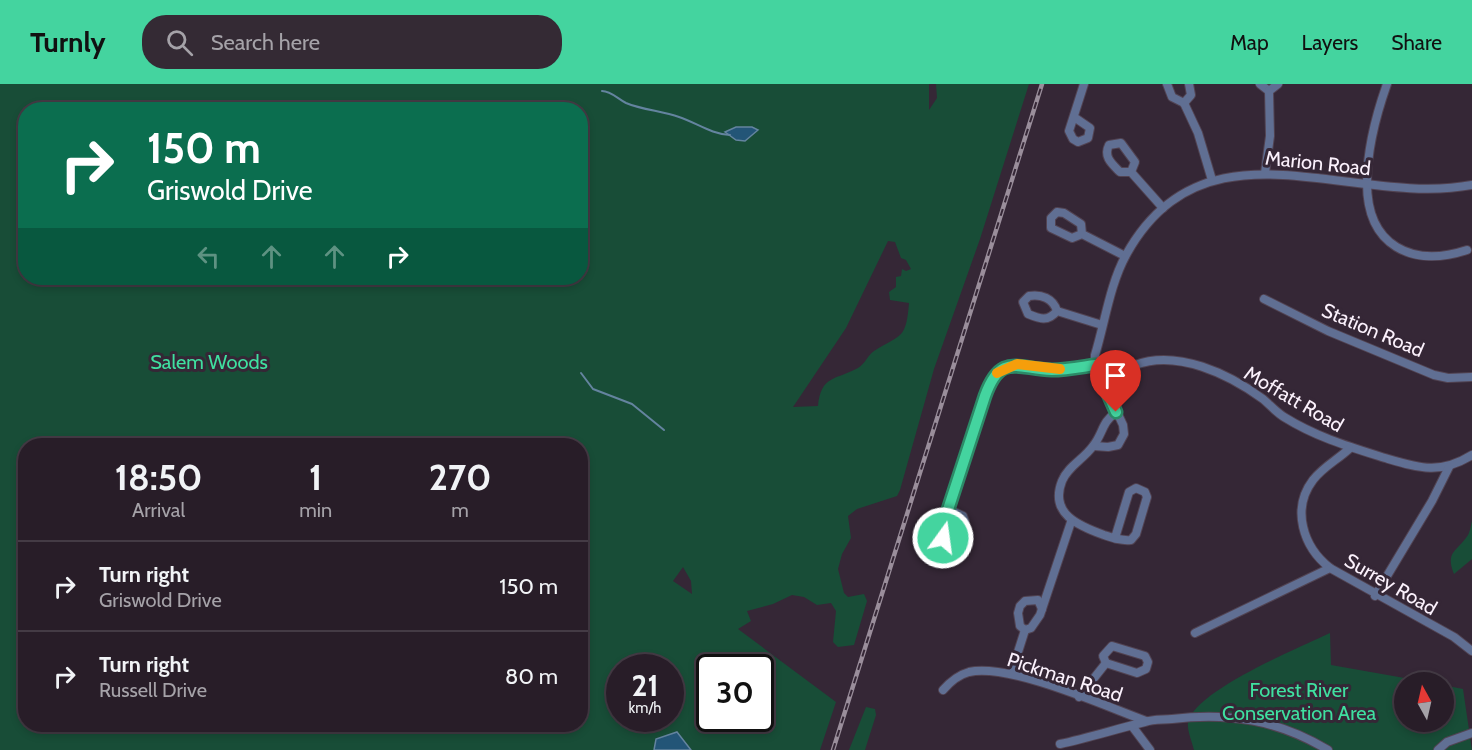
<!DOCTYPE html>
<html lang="en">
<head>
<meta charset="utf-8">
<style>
	body { margin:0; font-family:Cabin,sans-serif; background:#342a34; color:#f1f3f6; height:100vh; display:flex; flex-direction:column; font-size:22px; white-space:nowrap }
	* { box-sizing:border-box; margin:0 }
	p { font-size:20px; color:#a5a2a8 }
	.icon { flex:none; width:33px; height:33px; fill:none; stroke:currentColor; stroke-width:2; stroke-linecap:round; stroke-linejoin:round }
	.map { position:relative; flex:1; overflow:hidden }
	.sheet { position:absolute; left:18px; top:354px; width:570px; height:294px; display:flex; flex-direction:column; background:#281d28; border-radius:24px; box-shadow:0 3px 9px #0003,0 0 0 2px #443b45 }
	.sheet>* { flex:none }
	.guide { position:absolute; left:18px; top:18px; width:570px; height:183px; border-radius:24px; box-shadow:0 3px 9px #0003,0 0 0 2px #443b45; background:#0b6e4f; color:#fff; overflow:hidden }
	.needle { width:39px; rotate:352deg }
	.controls { position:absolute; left:1394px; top:588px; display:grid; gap:12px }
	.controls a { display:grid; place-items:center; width:60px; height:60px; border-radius:50%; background:#281d28; box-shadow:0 3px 9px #0003,0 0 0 2px #443b45; font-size:30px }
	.speed { position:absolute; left:606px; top:570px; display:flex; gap:12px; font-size:30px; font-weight:700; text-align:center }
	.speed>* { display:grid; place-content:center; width:78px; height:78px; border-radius:50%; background:#281d28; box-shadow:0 3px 9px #0003,0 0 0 2px #443b45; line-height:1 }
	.speed small { font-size:15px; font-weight:400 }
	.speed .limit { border:3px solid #111; border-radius:9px; background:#fff; color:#111 }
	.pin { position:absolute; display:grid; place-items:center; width:51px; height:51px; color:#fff; margin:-62px -26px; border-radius:50% 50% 50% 0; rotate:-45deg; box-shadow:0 0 6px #0007 }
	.pin .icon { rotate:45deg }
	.me { position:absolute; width:66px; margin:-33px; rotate:14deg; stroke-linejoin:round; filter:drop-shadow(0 0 4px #0008) }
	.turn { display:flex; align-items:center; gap:21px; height:126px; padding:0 30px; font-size:27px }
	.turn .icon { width:78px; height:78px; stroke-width:2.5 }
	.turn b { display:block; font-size:42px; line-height:51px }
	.lanes { display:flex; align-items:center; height:57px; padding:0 30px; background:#0003; justify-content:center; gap:30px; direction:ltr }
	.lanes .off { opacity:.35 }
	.eta { display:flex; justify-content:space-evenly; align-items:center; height:102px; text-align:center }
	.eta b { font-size:36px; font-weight:700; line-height:42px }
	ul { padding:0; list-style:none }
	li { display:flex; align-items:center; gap:18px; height:90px; padding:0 30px; border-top:2px solid #443b45 }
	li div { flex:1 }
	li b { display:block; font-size:22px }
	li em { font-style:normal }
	header { display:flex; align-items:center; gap:36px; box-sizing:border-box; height:84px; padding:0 30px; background:#44d49f; color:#111 }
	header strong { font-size:28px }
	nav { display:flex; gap:33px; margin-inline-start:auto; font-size:21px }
	.search { width:420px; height:54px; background:#342a34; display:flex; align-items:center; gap:15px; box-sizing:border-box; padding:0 21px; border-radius:24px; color:#a5a2a8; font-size:22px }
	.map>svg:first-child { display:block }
	.green { fill:#184d37; fill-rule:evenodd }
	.water { fill:#235577; stroke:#64849f; stroke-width:1.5 }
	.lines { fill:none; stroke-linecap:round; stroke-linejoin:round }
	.stream { stroke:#64849f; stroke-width:2 }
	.minor-casing { stroke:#514352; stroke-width:10 }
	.minor { stroke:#606f93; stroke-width:8 }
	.rail-casing { stroke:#9a8e9b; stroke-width:4.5 }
	.rail { stroke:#352736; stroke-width:2; stroke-dasharray:7; stroke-linecap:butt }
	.route-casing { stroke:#2c8a67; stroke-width:15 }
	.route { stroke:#44d49f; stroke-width:10 }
	.slow { stroke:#f59e0b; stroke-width:10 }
	.labels { text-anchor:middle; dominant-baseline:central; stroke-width:6; stroke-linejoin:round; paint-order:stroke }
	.street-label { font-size:20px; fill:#fbf1fc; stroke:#352736 }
	.park-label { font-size:20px; fill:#3fe0a0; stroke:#352736 }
</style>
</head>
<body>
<header>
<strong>Turnly</strong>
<div class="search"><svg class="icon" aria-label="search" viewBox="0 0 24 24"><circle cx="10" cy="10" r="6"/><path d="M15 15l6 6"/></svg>Search here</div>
<nav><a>Map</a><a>Layers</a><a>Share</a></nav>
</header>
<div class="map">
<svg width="1472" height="666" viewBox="0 0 1472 666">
	<rect width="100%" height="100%" fill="#352736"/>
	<g class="green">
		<path d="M 0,0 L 929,0 L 929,26 L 937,14 L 936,0 L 1029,0 L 980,155 L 934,285 L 900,406 L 897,412 L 857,425 L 848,432 L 851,454 L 842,470 L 838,485 L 844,509 L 848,513 L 864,510 L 867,517 L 854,561 L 838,563 L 833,558 L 836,527 L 831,519 L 817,521 L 804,513 L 792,511 L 773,520 L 747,527 L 751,537 L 738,545 L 836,618 L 820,666 L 0,666 ZM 26,26 L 580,26 L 580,194 L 26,194 ZM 888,157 L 895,158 L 901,174 L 906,176 L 911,185 L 906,187 L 902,185 L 901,192 L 896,193 L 896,203 L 889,208 L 890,216 L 909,219 C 906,256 901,250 874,267 C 867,272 865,280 858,284 C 836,296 821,291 818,322 L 793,323 L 846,244 ZM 26,362 L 580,362 L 580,640 L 26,640 ZM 683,483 L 691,497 L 692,510 L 673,497 ZM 620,584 L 670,584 L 670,634 L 620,634 ZM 710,584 L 760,584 L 760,634 L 710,634 Z"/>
		<path d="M 1472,437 L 1472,475 L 1454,490 C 1445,467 1457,468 1468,451 C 1470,448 1471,441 1472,437 Z"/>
		<path d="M 1330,549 L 1331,581 L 1427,598 L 1404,598 L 1404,638 L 1443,638 L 1443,601 L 1463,605 L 1472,666 L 1194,666 C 1192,658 1187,646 1188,639 C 1193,607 1301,563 1330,549 Z"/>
		<polygon points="866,623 875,625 876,631 865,666 849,666"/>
	</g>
	<g class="water">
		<polygon points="736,43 752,43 758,46 745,57 736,56 725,48"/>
		<polygon points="677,648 691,666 654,666 656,655"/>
	</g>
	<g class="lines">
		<g class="stream">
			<path d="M 602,7 C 611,7 618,15 626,19 C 643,26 662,27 679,33 C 697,39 711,50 730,51"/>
			<polyline points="581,289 593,305 632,320 664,346"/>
		</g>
		<g class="minor-casing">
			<g id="minor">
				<polyline points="1167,0 1172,13 1184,19"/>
				<polyline points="1260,0 1269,7"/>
				<path d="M 1387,0 C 1376,31 1367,65 1367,99 C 1367,162 1412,184 1467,166"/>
				<polyline points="1269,7 1278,0"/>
				<polyline points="1184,19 1198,49 1212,96"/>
				<polyline points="1184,19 1191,11 1189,0"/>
				<polyline points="1074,33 1090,44 1088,54 1078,58 1073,55 1069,47 1084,0"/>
				<path d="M 1131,88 L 1120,88 C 1112,80 1103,73 1109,61 L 1121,59 L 1135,78 L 1131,88 L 1163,124"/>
				<polyline points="1265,89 1270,52 1269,7"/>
				<polyline points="1082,150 1072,154 1051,144 1051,134 1057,128 1064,129 1081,140 1082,150 1125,172"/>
				<polyline points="1264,215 1328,247 1434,291 1448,294 1472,293"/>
				<path d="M 1057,227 C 1048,238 1040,235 1028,230 L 1023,218 L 1029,212 C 1041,210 1053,214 1057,227 L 1102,241"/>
				<path d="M 1135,281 C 1177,265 1229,290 1263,315 C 1270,321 1276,328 1284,333 C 1316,353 1350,363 1385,374 C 1419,384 1440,391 1472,371"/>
				<path d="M 1094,362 L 1108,363 L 1118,361 L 1124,350 L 1123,341 L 1095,281 L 1095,271 C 1105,238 1110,200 1126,171 C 1205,28 1351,124 1472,101"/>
				<path d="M 950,426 L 943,441 L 943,454 L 946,458 L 956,460 C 966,455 968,442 963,432 L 950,426 L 986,308 L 999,286 L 1017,280 L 1054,286 L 1095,281"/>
				<path d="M 1115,454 L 1129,408 L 1136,404 L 1145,408 L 1147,413 L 1136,450 L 1131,456 C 1121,457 1113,454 1104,451 C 1079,442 1049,430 1062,397 C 1068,382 1084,375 1093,362 C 1103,350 1102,337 1116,329"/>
				<path d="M 1330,484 C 1303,463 1291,425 1313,396 C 1323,383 1337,376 1349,365"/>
				<polyline points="1375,512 1432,417 1449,383"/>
				<polyline points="1025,546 1020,542 1018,529 1020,522 1025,517 1038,516 1042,525"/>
				<polyline points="1195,549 1330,484 1454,553 1472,567"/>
				<polygon points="1112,562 1145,572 1148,578 1146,585 1137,589 1106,579 1103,572"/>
				<polyline points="1011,590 1025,546 1031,544 1040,531 1071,438"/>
				<path d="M 943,606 C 950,598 958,591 969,588 C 1010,579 1105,622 1146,637"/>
				<polyline points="1079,613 1106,579"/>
				<polyline points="1132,642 1150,666"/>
				<path d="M 1060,660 C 1088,654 1116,645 1145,638 C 1153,635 1163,636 1172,635 C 1229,628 1278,636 1328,666"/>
				<polyline points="1438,666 1447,658 1472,649"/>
			</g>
		</g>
		<use href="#minor" class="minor"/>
		<g class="rail-casing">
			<polyline id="rail" points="833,666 1042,0"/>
		</g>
		<use href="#rail" class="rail"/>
	</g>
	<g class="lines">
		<g class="route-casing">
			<path id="route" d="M 943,454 L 943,441 L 985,312 C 1001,268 1017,285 1052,286 C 1066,286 1081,283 1095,281 L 1116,328"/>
		</g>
		<use href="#route" class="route"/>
		<polyline class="slow" points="997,289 1017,280 1060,285"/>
	</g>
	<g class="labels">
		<g class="street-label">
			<text transform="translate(1318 79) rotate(6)">Marion Road</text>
			<text transform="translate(1373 246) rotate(23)">Station Road</text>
			<text transform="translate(1294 315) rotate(30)">Moffatt Road</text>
			<text transform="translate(1391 500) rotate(30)">Surrey Road</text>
			<text transform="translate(1065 593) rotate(18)">Pickman Road</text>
		</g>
		<g class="park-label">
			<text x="209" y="278">Salem Woods</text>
			<text x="1299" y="606">Forest River<tspan x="1299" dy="23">Conservation Area</tspan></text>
		</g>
	</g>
</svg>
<div class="controls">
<a><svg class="needle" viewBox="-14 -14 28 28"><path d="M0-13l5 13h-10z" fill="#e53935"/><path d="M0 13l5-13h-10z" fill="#a5a2a8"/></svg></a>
</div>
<div class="speed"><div>21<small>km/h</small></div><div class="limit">30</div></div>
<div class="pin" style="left:1116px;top:328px;background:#d93025"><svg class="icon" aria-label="arrive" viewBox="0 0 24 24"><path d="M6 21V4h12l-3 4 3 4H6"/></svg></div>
<svg class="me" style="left:943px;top:454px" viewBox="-20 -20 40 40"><circle r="17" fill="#44d49f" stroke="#fff" stroke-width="3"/><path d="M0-11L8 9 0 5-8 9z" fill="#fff"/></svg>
<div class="guide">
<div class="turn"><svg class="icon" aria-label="right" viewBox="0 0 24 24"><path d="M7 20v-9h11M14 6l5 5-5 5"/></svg><div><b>150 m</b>Griswold Drive</div></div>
<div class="lanes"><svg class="icon off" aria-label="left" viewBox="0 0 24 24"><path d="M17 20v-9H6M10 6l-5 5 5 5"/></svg><svg class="icon off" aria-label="ahead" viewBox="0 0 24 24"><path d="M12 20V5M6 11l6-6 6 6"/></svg><svg class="icon off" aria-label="ahead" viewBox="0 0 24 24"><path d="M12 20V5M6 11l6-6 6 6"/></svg><svg class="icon" aria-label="right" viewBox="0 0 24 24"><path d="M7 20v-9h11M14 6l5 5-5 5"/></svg></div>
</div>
<section class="sheet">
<div class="eta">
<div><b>18:50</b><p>Arrival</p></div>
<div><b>1</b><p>min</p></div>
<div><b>270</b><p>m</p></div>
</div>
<ul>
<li><svg class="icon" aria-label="right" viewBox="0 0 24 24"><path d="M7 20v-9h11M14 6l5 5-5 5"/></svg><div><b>Turn right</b><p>Griswold Drive</p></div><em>150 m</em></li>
<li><svg class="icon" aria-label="right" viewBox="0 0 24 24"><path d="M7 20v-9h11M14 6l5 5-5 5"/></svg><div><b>Turn right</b><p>Russell Drive</p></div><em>80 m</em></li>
</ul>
</section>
</div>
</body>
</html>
